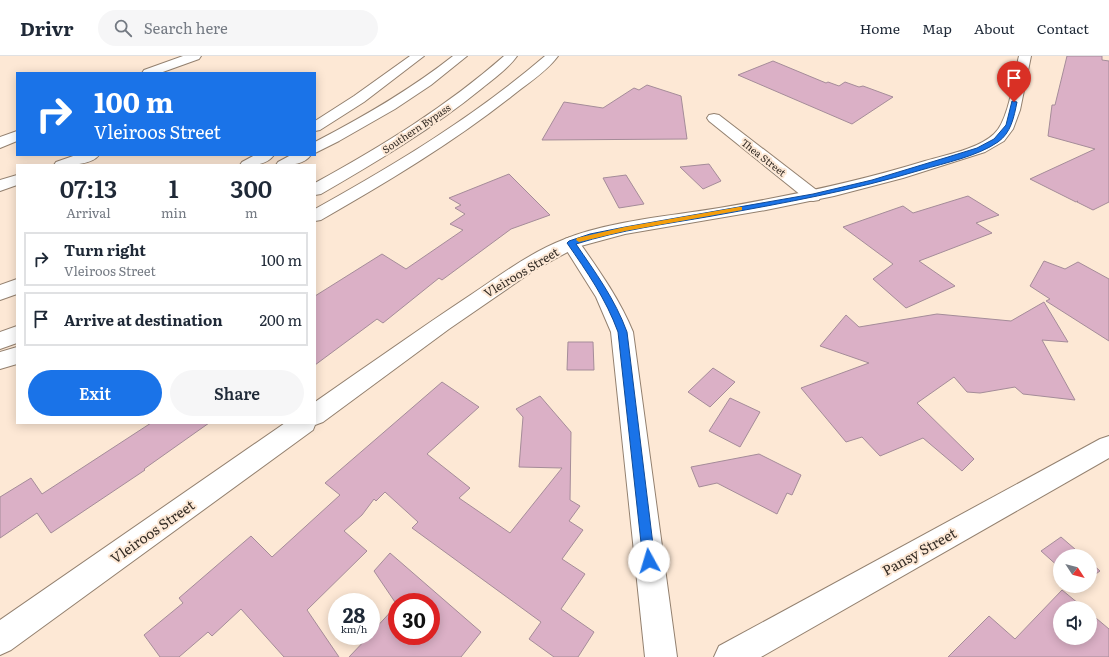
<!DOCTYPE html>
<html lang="en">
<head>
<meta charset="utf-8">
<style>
	body { margin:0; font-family:Literata,serif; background:#f6f6f7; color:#1f2937; height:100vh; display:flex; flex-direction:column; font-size:15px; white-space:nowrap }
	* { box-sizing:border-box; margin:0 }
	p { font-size:13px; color:#747a83 }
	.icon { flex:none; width:22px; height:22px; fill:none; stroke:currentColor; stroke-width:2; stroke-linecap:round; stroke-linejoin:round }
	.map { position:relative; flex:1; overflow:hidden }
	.sheet { position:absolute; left:16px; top:108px; width:300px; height:260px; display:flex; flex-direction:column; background:#fff; border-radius:0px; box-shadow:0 2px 10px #0003 }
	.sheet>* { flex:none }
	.hud { position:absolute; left:16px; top:16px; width:300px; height:84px; border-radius:0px; box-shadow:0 2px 10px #0003; background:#1a73e8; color:#fff; overflow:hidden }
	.needle { width:26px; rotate:126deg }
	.controls { position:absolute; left:1053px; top:493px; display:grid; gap:8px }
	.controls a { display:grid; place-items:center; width:44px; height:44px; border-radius:50%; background:#fff; box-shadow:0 2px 10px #0003; font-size:20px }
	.speed { position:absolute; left:328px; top:537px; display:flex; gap:8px; font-size:20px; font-weight:700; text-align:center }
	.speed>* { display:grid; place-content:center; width:52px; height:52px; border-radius:50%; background:#fff; box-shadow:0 2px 10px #0003; line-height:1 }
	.speed small { font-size:10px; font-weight:400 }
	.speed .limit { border:6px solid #d22; background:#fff; color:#111 }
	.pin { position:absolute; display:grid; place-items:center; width:34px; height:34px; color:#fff; margin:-41px -17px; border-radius:50% 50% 50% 0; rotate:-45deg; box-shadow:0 0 4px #0007 }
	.pin .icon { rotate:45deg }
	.me { position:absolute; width:44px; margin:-22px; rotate:354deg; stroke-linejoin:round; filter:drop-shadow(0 0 3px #0008) }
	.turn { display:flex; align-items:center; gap:14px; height:84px; padding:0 12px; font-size:18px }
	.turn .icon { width:52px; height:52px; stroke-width:2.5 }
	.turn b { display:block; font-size:28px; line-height:34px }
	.eta { display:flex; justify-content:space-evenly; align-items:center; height:68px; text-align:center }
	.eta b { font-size:24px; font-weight:600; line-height:28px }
	.primary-button { display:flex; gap:8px; margin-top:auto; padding:8px 12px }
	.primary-button a { flex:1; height:46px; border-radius:24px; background:#1a73e8; color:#fff; font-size:16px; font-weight:600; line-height:46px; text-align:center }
	.primary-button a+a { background:#f6f6f7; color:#1f2937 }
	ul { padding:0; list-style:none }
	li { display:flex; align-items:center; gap:12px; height:54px; margin:0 8px 6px; padding:0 4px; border:2px solid #e0e1e3; border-radius:0px }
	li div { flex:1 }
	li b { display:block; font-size:15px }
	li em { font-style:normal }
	header { display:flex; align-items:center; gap:24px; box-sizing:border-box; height:56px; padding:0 20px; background:#fff; border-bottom:1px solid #e0e1e3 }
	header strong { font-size:19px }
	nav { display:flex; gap:22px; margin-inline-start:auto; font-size:14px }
	.search { width:280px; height:36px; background:#f6f6f7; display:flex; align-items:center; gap:10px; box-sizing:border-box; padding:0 14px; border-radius:22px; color:#747a83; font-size:15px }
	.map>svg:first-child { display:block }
	.building { fill:#dbb0c6; stroke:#a58c99; fill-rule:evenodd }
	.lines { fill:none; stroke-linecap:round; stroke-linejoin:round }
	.minor-casing { stroke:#93806f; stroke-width:2 }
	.tertiary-casing { stroke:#93806f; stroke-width:2 }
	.motorway-casing { stroke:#93806f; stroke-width:2 }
	.minor { fill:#fff; fill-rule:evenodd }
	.tertiary { fill:#fff; fill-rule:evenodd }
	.motorway { fill:#fff; fill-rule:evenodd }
	.route { fill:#1a73e8; stroke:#114b97 }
	.slow { fill:#f59e0b }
	.labels { text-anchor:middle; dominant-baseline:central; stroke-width:4; stroke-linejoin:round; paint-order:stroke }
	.far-street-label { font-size:10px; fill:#352d26; stroke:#fde8d5 }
	.street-label { font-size:12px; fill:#352d26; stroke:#fde8d5 }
	.near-street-label { font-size:14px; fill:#352d26; stroke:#fde8d5 }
</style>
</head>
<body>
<header>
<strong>Drivr</strong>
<div class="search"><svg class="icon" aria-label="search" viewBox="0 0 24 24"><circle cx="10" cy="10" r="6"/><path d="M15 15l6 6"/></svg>Search here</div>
<nav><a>Home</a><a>Map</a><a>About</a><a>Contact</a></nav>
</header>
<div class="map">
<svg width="1109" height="601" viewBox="0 0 1109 601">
	<rect width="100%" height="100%" fill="#fde8d5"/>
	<g class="building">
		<polygon points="1067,0 1102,0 1102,4 1109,5 1109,146 1093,154 1077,146 1078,145 1076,146 1030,123 1095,93 1048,80 1052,49 1055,49"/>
		<polygon points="773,5 826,27 828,26 839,30 845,26 859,31 863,30 893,41 852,68 738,19"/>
		<polygon points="647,29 681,40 687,83 542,84 564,46 603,52 634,32 639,34"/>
		<polygon points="709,108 721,125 703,133 680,111"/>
		<polygon points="509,118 550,159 511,173 442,224 439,222 383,267 377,263 315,309 315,240 382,198 406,213 463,174 450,168 465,158 455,152 461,149 449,142"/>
		<polygon points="626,119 644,148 619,152 603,122"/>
		<polygon points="968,140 999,159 976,167 992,177 919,205 955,230 906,252 873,223 893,208 843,171 903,150 913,157"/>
		<polygon points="1044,205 1065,213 1078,206 1109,223 1109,285 1046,245 1050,243 1030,230"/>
		<polygon points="1044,246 1068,286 1042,284 1075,344 1023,338 1015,331 980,337 967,336 954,321 917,347 974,403 962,415 923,382 880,400 862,381 846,386 801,332 869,307 820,290 846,259 859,271 937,258 1011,265"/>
		<polygon points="568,286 593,286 594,314 567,314"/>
		<polygon points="713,312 735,326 710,351 688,336"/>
		<polygon points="442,326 479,351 427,398 470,432 459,442 510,477 562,412 519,411 523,361 516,353 540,340 571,376 570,444 580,450 569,465 583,474 562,503 585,518 561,553 594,576 578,601 554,601 529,583 541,566 412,472 418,466 385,436 376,445 374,443 362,459 344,475 367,495 307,554 339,601 284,601 241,553 212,580 208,576 179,601 160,601 144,579 183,547 179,542 251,480 272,501 340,439 325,427"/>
		<polygon points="730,342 760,356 740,391 709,375"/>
		<polygon points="151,367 209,367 144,413 145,414 51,477 37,457 0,482 0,441 31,422 42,438"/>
		<polygon points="759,398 801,419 792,439 787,437 777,458 717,427 699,431 691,411"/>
		<polygon points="1061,481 1083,500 1060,500 1060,512 1041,495"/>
		<path d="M 390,497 L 481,576 L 461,601 L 349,601 L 369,580 L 371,580 L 371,577 L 397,549 L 374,515 ZM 397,546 L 431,546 L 431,580 L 397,580 Z"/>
		<polygon points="1090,506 1100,515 1090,522"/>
		<polygon points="1062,534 1084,552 1060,552 1060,582 1090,582 1090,557 1109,573 1109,601 948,601 989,560 1015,583"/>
	</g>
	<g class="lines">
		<g class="minor-casing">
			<g id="minor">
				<polygon points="183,0 201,0 199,3 160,17 142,17 144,14"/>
				<polygon points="714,58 719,59 819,136 821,140 819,144 813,145 807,144 709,65 707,62 709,59"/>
				<polygon points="17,75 17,85 0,92 0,81"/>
				<path d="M 76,99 L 99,99 C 91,110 66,109 54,109 L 56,106 Z"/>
				<polygon points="17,119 17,129 0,135 0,124"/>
				<path d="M 571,181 L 577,183 C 598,213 619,242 633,276 L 677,601 L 645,601 L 611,276 L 596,241 L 562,187 L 565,183 Z"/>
				<polygon points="1109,380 1109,402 761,601 714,601 719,590 1100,383"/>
			</g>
		</g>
		<g class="tertiary-casing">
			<path id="tertiary" d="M 1019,0 L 1031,0 L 1020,54 L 1013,73 L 1004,85 L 985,96 L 903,122 L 834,140 L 766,154 L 625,178 L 577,191 L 536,213 L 449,273 L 323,366 L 315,369 L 313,374 L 11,594 L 0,599 L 0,564 L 285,367 L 315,367 L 315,346 C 367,310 419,273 472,238 C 502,218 531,196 565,183 C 609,165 671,160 719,152 C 789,140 857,126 925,105 C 946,99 978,93 994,78 C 1009,65 1014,20 1019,0 Z"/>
		</g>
		<g class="motorway-casing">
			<g id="motorway">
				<polygon points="410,0 424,0 364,46 320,74 315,75 315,65 354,40"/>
				<path d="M 453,0 L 467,0 L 431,29 L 395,53 L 339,85 L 315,97 L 315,86 C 363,61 410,34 453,0 Z"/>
				<path d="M 504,0 L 517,0 C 508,13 493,23 481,33 C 432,73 376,106 321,138 L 315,139 L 315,127 C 382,90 446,51 504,0 Z"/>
				<path d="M 545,0 L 558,0 C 549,13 530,26 517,36 C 456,85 389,125 321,164 L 315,165 L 315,153 C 396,108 474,61 545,0 Z"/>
				<path d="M 255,99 L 274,99 C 266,110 252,109 240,109 L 242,106 Z"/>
				<path d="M 291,99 L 311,99 C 303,110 288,109 276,109 L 278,106 Z"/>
				<polygon points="17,223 17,238 0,244 0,229"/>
				<polygon points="17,270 17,287 0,293 0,276"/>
				<polygon points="17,291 17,308 0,313 0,296"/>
			</g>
		</g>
		<use href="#minor" class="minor"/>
		<use href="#tertiary" class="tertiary"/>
		<use href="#motorway" class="motorway"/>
	</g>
	<path class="route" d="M 1012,45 L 1017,46 C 1014,61 1011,77 998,86 C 978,100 945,107 921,114 C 851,135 784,147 712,160 C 666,168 620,174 576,188 C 595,216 615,243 627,276 L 655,505 L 653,509 L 649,510 L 645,509 L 643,505 L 618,276 C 606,243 587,216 567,187 L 569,185 L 590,178 L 625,171 L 813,138 L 872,124 L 948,101 L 977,92 L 994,83 L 1006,69 Z"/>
	<polygon class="slow" points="739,151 742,151 742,154 625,175 579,186 576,184 577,182 625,171"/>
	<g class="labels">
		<g class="far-street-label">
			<text transform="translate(416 72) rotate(-34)">Southern Bypass</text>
			<text transform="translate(764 101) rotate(38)">Thea Street</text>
		</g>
		<g class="street-label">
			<text transform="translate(521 216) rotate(-31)">Vleiroos Street</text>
		</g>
		<g class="near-street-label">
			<text transform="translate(152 475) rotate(-35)">Vleiroos Street</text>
			<text transform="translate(919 495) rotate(-29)">Pansy Street</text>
		</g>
	</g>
</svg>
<div class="controls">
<a><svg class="needle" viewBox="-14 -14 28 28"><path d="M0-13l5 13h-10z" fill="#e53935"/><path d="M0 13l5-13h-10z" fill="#747a83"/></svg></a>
<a><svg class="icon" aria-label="sound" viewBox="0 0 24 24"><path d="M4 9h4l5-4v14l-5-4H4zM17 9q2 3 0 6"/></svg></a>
</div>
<div class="speed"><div>28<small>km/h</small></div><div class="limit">30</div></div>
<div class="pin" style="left:1014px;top:46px;background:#d93025"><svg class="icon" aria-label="arrive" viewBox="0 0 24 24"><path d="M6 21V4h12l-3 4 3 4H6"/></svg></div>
<svg class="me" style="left:649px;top:505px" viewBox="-20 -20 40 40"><circle r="19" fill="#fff"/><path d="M0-13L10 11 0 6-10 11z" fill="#1a73e8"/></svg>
<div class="hud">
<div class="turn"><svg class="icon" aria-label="right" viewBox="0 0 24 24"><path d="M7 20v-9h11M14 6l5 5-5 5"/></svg><div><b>100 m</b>Vleiroos Street</div></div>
</div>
<section class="sheet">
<div class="eta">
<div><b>07:13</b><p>Arrival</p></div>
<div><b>1</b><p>min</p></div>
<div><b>300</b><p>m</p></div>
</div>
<ul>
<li><svg class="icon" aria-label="right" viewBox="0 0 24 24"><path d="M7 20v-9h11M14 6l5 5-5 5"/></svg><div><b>Turn right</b><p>Vleiroos Street</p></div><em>100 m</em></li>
<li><svg class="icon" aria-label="arrive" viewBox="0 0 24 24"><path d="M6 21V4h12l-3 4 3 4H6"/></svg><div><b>Arrive at destination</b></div><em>200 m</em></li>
</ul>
<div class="primary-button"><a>Exit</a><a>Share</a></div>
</section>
</div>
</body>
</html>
